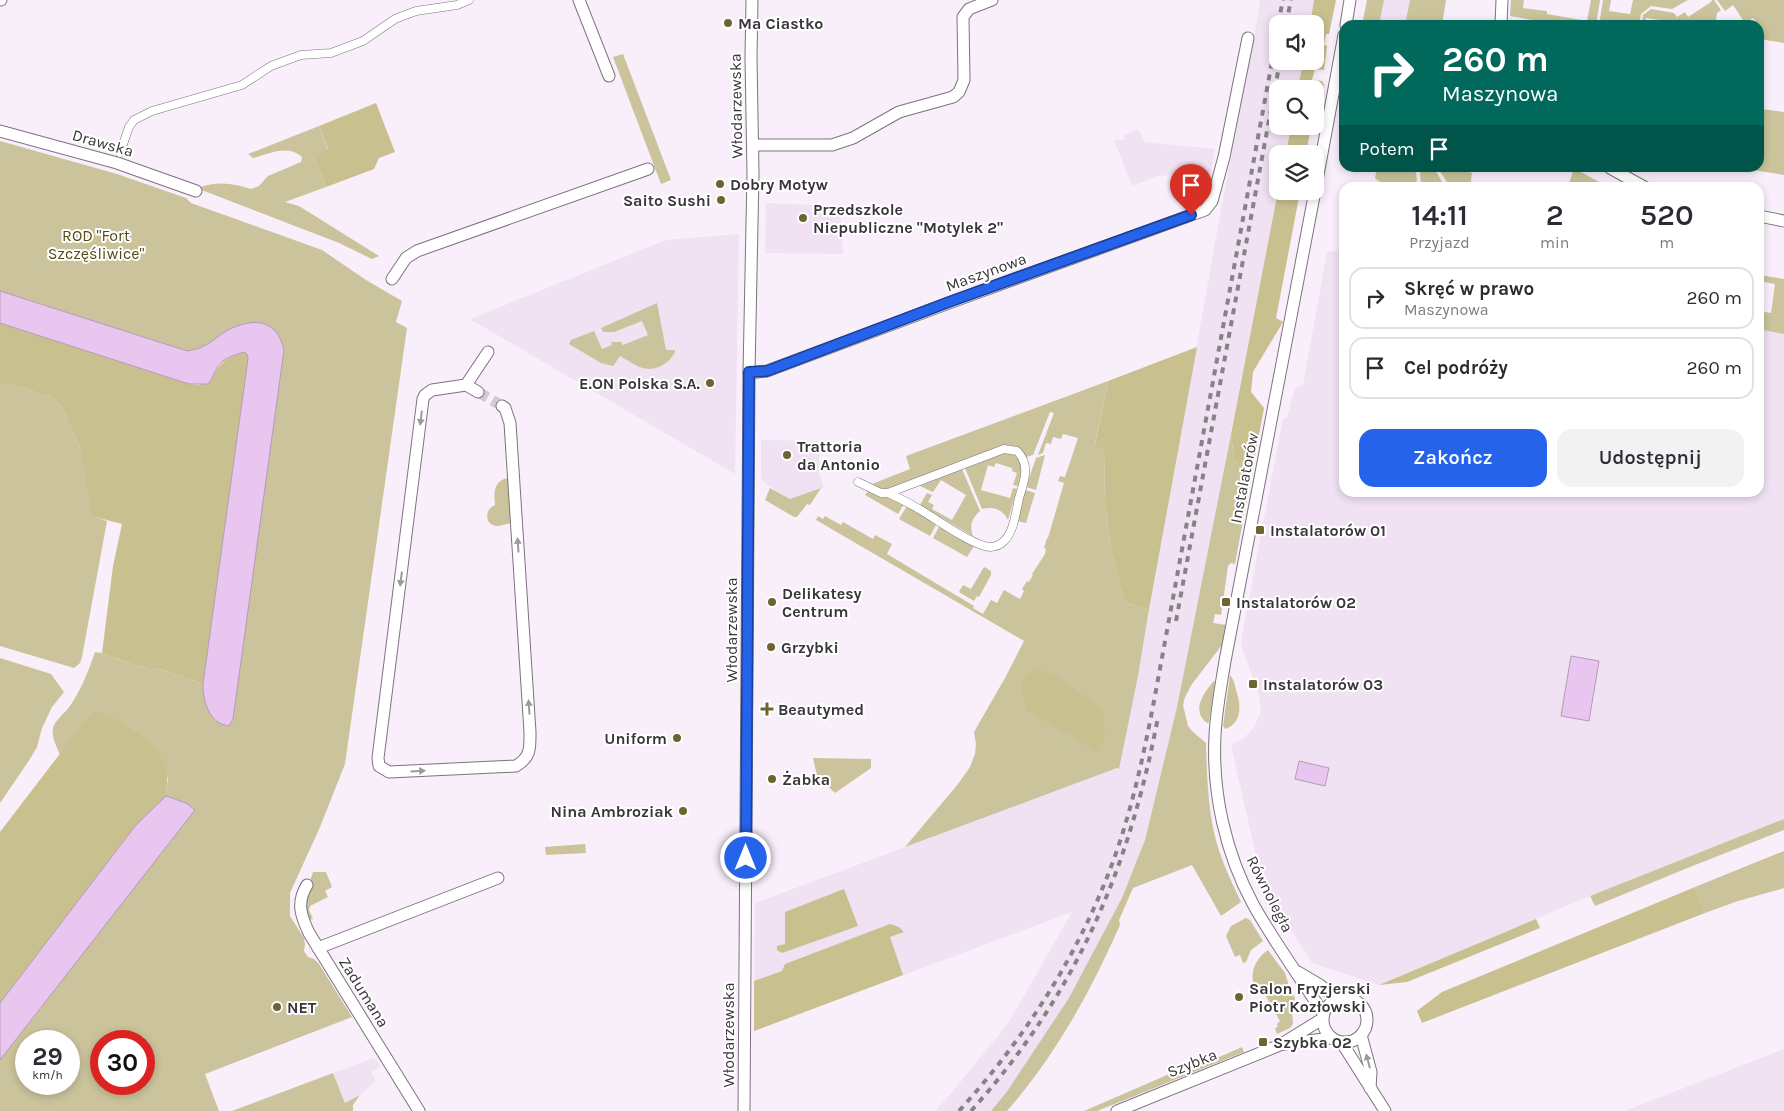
<!DOCTYPE html>
<html lang="pl">
<head>
<meta charset="utf-8">
<style>
	body { margin:0; font-family:Karla,sans-serif; background:#f2f2f3; color:#2b2b33; height:100vh; display:flex; flex-direction:column; font-size:19px; white-space:nowrap }
	* { box-sizing:border-box; margin:0 }
	p { font-size:16px; color:#7c7c81 }
	.icon { flex:none; width:28px; height:28px; fill:none; stroke:currentColor; stroke-width:2; stroke-linecap:round; stroke-linejoin:round }
	.map { position:relative; flex:1; overflow:hidden }
	.drawer { position:absolute; left:1339px; top:182px; width:425px; height:315px; display:flex; flex-direction:column; background:#fff; border-radius:15px; box-shadow:0 2px 8px #0003 }
	.drawer>* { flex:none }
	.guide { position:absolute; left:1339px; top:20px; width:425px; height:152px; border-radius:15px; box-shadow:0 2px 8px #0003; background:#00695c; color:#fff; overflow:hidden }
	.fabs { position:absolute; left:1269px; top:15px; display:grid; gap:10px }
	.fabs a { display:grid; place-items:center; width:55px; height:55px; border-radius:10px; background:#fff; box-shadow:0 2px 8px #0003; font-size:25px }
	.speed { position:absolute; left:15px; top:1030px; display:flex; gap:10px; font-size:25px; font-weight:700; text-align:center }
	.speed>* { display:grid; place-content:center; width:65px; height:65px; border-radius:50%; background:#fff; box-shadow:0 2px 8px #0003; line-height:1 }
	.speed small { font-size:12px; font-weight:400 }
	.speed .limit { border:8px solid #d22; background:#fff; color:#111 }
	.pin { position:absolute; display:grid; place-items:center; width:42px; height:42px; color:#fff; margin:-51px -21px; border-radius:50% 50% 50% 0; rotate:-45deg; box-shadow:0 0 5px #0007 }
	.pin .icon { rotate:45deg }
	.me { position:absolute; width:55px; margin:-28px; rotate:0deg; stroke-linejoin:round; filter:drop-shadow(0 0 4px #0008) }
	.turn { display:flex; align-items:center; gap:18px; height:105px; padding:0 20px; font-size:22px }
	.turn .icon { width:65px; height:65px; stroke-width:2.5 }
	.turn b { display:block; font-size:35px; line-height:42px }
	.then { display:flex; align-items:center; height:48px; padding:0 20px; background:#0003; gap:10px; font-size:19px }
	.eta { display:flex; justify-content:space-evenly; align-items:center; height:85px; text-align:center }
	.eta b { font-size:30px; font-weight:600; line-height:35px }
	.action { display:flex; gap:10px; margin-top:auto; padding:10px 20px }
	.action a { flex:1; height:58px; border-radius:15px; background:#2563eb; color:#fff; font-size:20px; font-weight:600; line-height:58px; text-align:center }
	.action a+a { background:#f2f2f3; color:#2b2b33 }
	ul { padding:0; list-style:none }
	li { display:flex; align-items:center; gap:15px; height:62px; margin:0 10px 8px; padding:0 10px; border:2px solid #e1e1e2; border-radius:15px }
	li div { flex:1 }
	li b { display:block; font-size:19px }
	li em { font-style:normal }
	.map>svg:first-child { display:block }
	.built { fill:#f0e1f3 }
	.green { fill:#cac39b; fill-rule:evenodd }
	.forest { fill:#c8c08e }
	.water { fill:#e8c6ef; stroke:#b49bb9 }
	.lines { fill:none; stroke-linecap:round; stroke-linejoin:round }
	.minor-tunnel { stroke:#d3cad4; stroke-width:11; stroke-dasharray:11 5.5; stroke-linecap:butt }
	.pedestrian-casing { stroke:#7c737e; stroke-width:9 }
	.minor-casing { stroke:#7c737e; stroke-width:13 }
	.pedestrian { stroke:#fff; stroke-width:8 }
	.minor { stroke:#fff; stroke-width:11 }
	.rail { stroke:#878188; stroke-width:4; stroke-dasharray:6 6; stroke-linecap:butt }
	.oneway { fill:#9c9a9c }
	.route-casing { stroke:#184099; stroke-width:12 }
	.route { stroke:#2563eb; stroke-width:9 }
	.poi-dot { fill:#6d6431; stroke:#fff; stroke-width:2 }
	.labels { text-anchor:middle; dominant-baseline:central; stroke-width:4; stroke-linejoin:round; paint-order:stroke }
	.poi-label { font-size:16px; font-weight:bold; fill:#39363a; stroke:#fff; text-anchor:start }
	.street-label { font-size:16px; fill:#39363a; stroke:#fff }
	.park-label { font-size:16px; fill:#564c11; stroke:#fff }
</style>
</head>
<body>
<div class="map">
<svg width="1784" height="1111" viewBox="0 0 1784 1111">
	<rect width="100%" height="100%" fill="#f9effb"/>
	<g class="built">
		<polygon points="1259,0 1314,0 1310,24 1278,24 1278,61 1303,61 1298,89 1278,89 1278,126 1291,126 1286,154 1278,154 1278,191 1177,707 1145,840 1119,920 1120,925 1094,980 1070,1024 1037,1072 1007,1111 935,1111 954,1090 1009,1022 1072,912 754,1031 755,903 1117,768 1118,769 1138,676 1220,215 1260,4"/>
		<polygon points="1369,0 1442,0 1437,25 1365,25"/>
		<polygon points="1138,129 1144,142 1215,149 1210,176 1172,175 1157,176 1132,186 1114,140 1124,140 1123,136"/>
		<polygon points="766,203 840,206 843,254 765,253"/>
		<polygon points="739,234 735,474 470,319 666,240"/>
		<polygon points="1338,251 1344,252 1344,492 1759,492 1759,326 1784,331 1784,819 1590,896 1379,985 1312,963 1263,887 1231,745 1244,738 1254,727 1261,711 1259,695 1242,648 1241,641 1283,418 1287,418 1295,388 1303,385 1327,252"/>
		<polygon points="761,440 819,441 819,476 820,475 824,487 790,499 766,484 761,479"/>
		<polygon points="1784,1049 1784,1111 1625,1111"/>
		<polygon points="374,1058 381,1066 371,1072 376,1081 360,1095 345,1103 333,1073"/>
	</g>
	<g class="green">
		<polygon points="1367,0 1384,0 1379,25 1362,25"/>
		<polygon points="1410,0 1446,0 1442,25 1405,25"/>
		<polygon points="1511,0 1524,0 1523,8 1547,11 1547,14 1587,21 1591,0 1600,0 1596,25 1563,25 1510,16"/>
		<polygon points="1603,0 1611,0 1609,11 1630,14 1633,0 1688,0 1672,9 1651,6 1641,14 1639,25 1599,25"/>
		<polygon points="1712,0 1714,0 1721,10 1717,13 1715,25 1694,25 1646,18 1644,25 1642,25 1643,15 1651,9 1674,13 1677,17 1685,12 1688,17 1711,2"/>
		<polygon points="1717,0 1784,0 1784,43 1759,39 1759,25 1753,18 1745,23 1733,5 1725,11"/>
		<polygon points="623,54 671,180 661,184 613,57"/>
		<polygon points="1759,106 1762,107 1762,109 1784,112 1784,175 1753,170 1752,172 1738,168 1759,168"/>
		<path d="M 319,126 L 328,150 L 314,156 L 326,187 L 285,202 L 299,206 L 379,256 L 372,259 L 339,243 L 199,189 L 200,187 C 219,181 233,183 251,189 L 259,186 L 268,176 L 301,162 L 302,157 C 287,144 270,154 253,158 L 248,154 Z"/>
		<path d="M 0,141 L 117,174 L 186,198 L 191,203 L 322,250 L 366,280 L 402,301 L 396,322 L 407,328 L 345,764 L 320,827 L 290,893 L 290,916 L 304,938 L 305,945 L 304,951 L 308,957 L 314,959 L 319,964 L 352,1017 L 205,1074 L 219,1111 L 0,1111 L 0,1060 L 194,810 L 186,803 L 166,796 L 168,778 L 130,729 L 95,708 L 60,755 C 57,747 51,737 53,728 C 56,719 65,713 70,706 C 81,690 89,670 95,652 L 102,653 L 134,665 L 147,668 L 157,668 L 203,684 C 203,702 208,714 222,725 L 263,323 C 234,320 226,336 202,347 C 198,349 192,350 187,351 L 0,291 ZM 26,1041 L 69,1041 L 69,1084 L 26,1084 ZM 101,1041 L 144,1041 L 144,1084 L 101,1084 Z"/>
		<path d="M 1377,168 L 1415,168 L 1417,180 L 1414,187 C 1403,188 1383,187 1375,178 Z"/>
		<polygon points="1422,168 1434,168 1445,187 1421,187 1420,172"/>
		<polygon points="1438,168 1469,168 1469,172 1472,173 1470,187 1450,187"/>
		<polygon points="1574,168 1606,186 1619,183 1628,187 1568,187"/>
		<polygon points="1759,275 1784,279 1784,334 1759,329 1759,311 1771,313 1775,284 1759,281"/>
		<path d="M 657,303 L 666,350 L 675,350 L 675,352 C 671,359 668,362 661,366 C 644,374 635,364 620,356 L 613,366 L 601,363 L 569,344 L 571,340 L 594,331 L 602,349 L 612,345 L 611,342 L 621,342 L 623,345 L 648,335 L 642,321 L 614,332 L 603,332 L 601,328 Z"/>
		<polygon points="1108,381 1094,447 1104,449 1105,503 1111,550 1124,602 1149,610 1138,676 1119,769 1117,768 905,847 958,784 970,767 975,754 976,744 974,732 1005,678 1024,641 816,520 818,516 823,519 825,516 841,525 843,522 873,539 875,535 892,544 887,554 974,606 973,608 983,614 991,600 997,603 1004,590 1020,599 1024,591 1022,589 1027,581 1029,582 1033,575 1032,574 1045,554 1046,549 1044,548 1047,538 1048,538 1064,483 1058,481 1060,476 1065,477 1078,438 1063,434 1061,439 1053,437 1051,444 1046,443 1043,453 1038,455 1054,413 1050,412 1033,455 1026,457 1015,446 1003,445 887,489 880,488 872,484 910,469 906,456"/>
		<polygon points="0,384 11,384 53,398 62,408 81,450 95,517 107,521 82,657 80,663 74,668 0,646"/>
		<path d="M 1231,434 L 1234,458 L 1250,483 L 1235,564 L 1231,563 L 1228,566 L 1221,615 L 1215,614 L 1213,623 L 1226,625 L 1222,645 L 1192,684 L 1185,697 L 1183,705 L 1188,726 L 1192,731 L 1206,743 C 1207,777 1208,812 1217,844 C 1223,864 1232,883 1241,902 L 1221,916 L 1192,865 L 1133,888 L 1119,920 L 1120,925 C 1091,991 1055,1056 1007,1111 L 991,1111 L 1006,1093 L 1069,998 L 1122,898 L 1145,840 L 1177,707 Z"/>
		<path d="M 1004,453 C 1026,453 1022,471 1018,486 L 1013,485 L 1017,473 L 1012,471 L 1012,468 L 996,463 L 994,467 L 988,465 L 981,490 L 1010,498 L 1013,488 L 1017,489 L 1008,520 C 1003,510 994,506 982,509 L 965,468 Z"/>
		<polygon points="1045,455 1036,490 1026,487 1036,458"/>
		<path d="M 962,469 L 980,511 C 972,518 969,526 973,536 L 920,505 L 927,493 L 932,495 L 928,502 L 934,505 L 932,509 L 952,520 L 966,495 L 941,480 L 933,492 L 920,486 Z"/>
		<path d="M 508,478 L 511,523 C 502,524 495,530 488,521 C 486,514 488,508 495,505 C 494,493 493,481 508,478 Z"/>
		<polygon points="770,488 790,499 821,488 810,505 807,504 797,517 794,517 765,500"/>
		<polygon points="1025,490 1035,493 1026,523 1017,521"/>
		<polygon points="868,491 881,498 889,497 904,504 898,514 865,495"/>
		<polygon points="907,506 937,523 930,536 899,519"/>
		<polygon points="940,525 974,546 967,557 933,538"/>
		<polygon points="984,567 991,571 991,575 979,597 977,596 974,601 959,592 963,585 971,589"/>
		<polygon points="0,658 51,674 64,692 52,707 42,728 37,747 30,759 0,803"/>
		<path d="M 1230,675 C 1233,678 1235,684 1236,690 C 1241,704 1243,723 1225,729 L 1223,726 Z"/>
		<path d="M 1214,681 L 1215,682 L 1209,722 L 1207,723 C 1191,711 1203,693 1214,681 Z"/>
		<polygon points="813,758 871,759 871,768 835,793 817,776"/>
		<polygon points="1784,819 1784,830 1690,867 1595,906 1590,896"/>
		<polygon points="585,844 586,853 546,855 545,847"/>
		<polygon points="1784,851 1784,888 1738,901 1705,913 1695,887"/>
		<path d="M 313,872 L 326,872 L 332,887 L 325,891 L 328,897 L 310,906 L 309,910 L 313,919 L 309,920 C 303,901 307,891 313,872 Z"/>
		<polygon points="1246,918 1250,920 1263,941 1251,950 1246,962 1243,963 1240,955 1235,957 1226,936 1231,926"/>
		<path d="M 1268,950 L 1285,973 L 1290,989 L 1295,998 L 1292,1011 L 1293,1024 L 1290,1028 L 1277,1034 L 1275,1028 L 1278,1027 L 1277,1024 L 1280,1021 L 1259,984 L 1255,986 C 1248,973 1257,957 1268,950 Z"/>
		<polygon points="1242,1047 1244,1052 1097,1111 1084,1111 1174,1072 1176,1076"/>
		<polygon points="333,1073 345,1103 360,1095 353,1105 353,1111 232,1111"/>
	</g>
	<g class="forest">
		<polygon points="1314,0 1336,0 1329,34 1326,34 1324,45 1327,46 1324,70 1315,69 1312,80 1322,81 1324,84 1317,122 1315,123 1315,89 1298,89 1303,61 1315,61 1315,24 1310,24"/>
		<polygon points="376,103 395,152 379,158 374,169 326,187 314,156 328,149 319,126"/>
		<polygon points="1291,126 1311,126 1306,154 1286,154"/>
		<polygon points="1278,191 1309,191 1308,193 1300,192 1276,318 1283,322 1253,372 1251,392 1264,408 1250,483 1234,458 1231,434"/>
		<path d="M 0,323 L 189,384 L 199,385 L 212,379 C 221,360 225,359 244,352 L 247,354 L 248,359 L 203,684 L 157,668 L 147,668 L 134,665 L 102,653 L 113,566 L 122,524 L 95,517 L 91,511 L 81,450 L 62,408 L 53,398 L 11,384 L 0,384 Z"/>
		<polygon points="1197,347 1149,610 1124,602 1111,550 1105,503 1104,449 1094,448 1108,381"/>
		<path d="M 1035,669 L 1051,673 L 1075,689 L 1102,709 C 1105,726 1108,737 1098,752 L 1026,710 L 1023,696 L 1023,679 Z"/>
		<path d="M 95,708 C 120,723 156,737 166,768 C 168,777 167,787 166,796 L 136,825 L 0,1003 L 0,832 Z"/>
		<polygon points="1695,887 1705,913 1422,1023 1417,1011 1442,992"/>
		<polygon points="844,889 858,926 782,953 777,950 777,946 785,944 785,912"/>
		<polygon points="1536,919 1540,928 1407,982 1379,985"/>
		<polygon points="890,924 899,927 904,932 890,937 903,975 754,1031 754,981 782,971 785,964"/>
	</g>
	<g class="water">
		<path d="M 0,291 L 187,351 C 192,350 198,349 202,347 C 211,343 219,335 228,330 C 254,317 277,319 284,350 L 233,719 L 229,726 C 209,724 203,701 203,684 L 248,359 L 247,354 L 244,352 C 235,355 223,358 218,366 C 214,372 213,378 208,384 L 189,384 L 0,323 Z"/>
		<polygon points="1571,656 1599,661 1589,721 1561,716"/>
		<polygon points="1299,761 1329,768 1325,786 1295,779"/>
		<polygon points="166,796 186,803 195,810 0,1060 0,1003 136,825"/>
	</g>
	<g class="lines">
		<polyline class="minor-tunnel" points="478,392 502,406"/>
		<g class="pedestrian-casing">
			<g id="pedestrian">
				<polyline points="120,153 129,127 134,120 152,111 242,85 271,66 301,55 331,53 363,41 395,19 416,11 457,5 469,0"/>
				<path d="M 858,482 L 881,493 L 888,493 L 1004,449 L 1017,451 C 1031,465 1024,482 1019,498 C 1016,511 1014,532 1004,541 C 1000,545 995,547 990,547 C 973,546 935,518 919,509 C 909,503 899,498 888,493"/>
			</g>
		</g>
		<g class="minor-casing">
			<g id="minor">
				<polyline points="0,0 1,0"/>
				<polyline points="579,0 609,76"/>
				<polyline points="1346,25 1350,0"/>
				<polyline points="1501,25 1502,0"/>
				<polyline points="0,131 117,163 196,191"/>
				<polyline points="753,145 832,145 853,138 899,112 953,97 959,92 964,80 963,17 969,9 992,0"/>
				<polyline points="1610,168 1646,188"/>
				<path d="M 1315,191 L 1225,661 C 1221,686 1216,711 1215,736 C 1212,794 1226,854 1253,904 C 1274,942 1300,977 1323,1013"/>
				<polyline points="1315,191 1344,35"/>
				<polyline points="1759,216 1784,221"/>
				<polyline points="392,279 406,258 417,251 648,169"/>
				<polyline points="749,373 767,371 949,303 1205,210 1212,201 1224,157 1248,38"/>
				<polyline points="466,385 488,352"/>
				<path d="M 478,392 L 466,385 L 432,390 L 425,395 L 423,399 L 378,758 L 379,766 L 389,772 L 516,766 C 531,757 530,748 530,732 L 510,423 L 505,408 L 502,406"/>
				<path d="M 307,885 C 296,903 301,916 309,933 L 419,1111"/>
				<polyline points="318,948 498,878"/>
				<polyline points="1298,972 1320,985 1337,999"/>
				<circle cx="1345" cy="1020" r="22"/>
				<polyline points="1361,1035 1371,1072 1370,1088"/>
				<polyline points="1342,1043 1385,1111"/>
				<polyline points="1284,1044 1331,1038"/>
				<polyline points="744,1111 749,373 753,174 751,57 752,0"/>
				<polyline points="1117,1111 1280,1045 1322,1019"/>
			</g>
		</g>
		<use href="#pedestrian" class="pedestrian"/>
		<use href="#minor" class="minor"/>
		<g class="rail">
			<polyline points="1278,24 1283,0"/>
			<polyline points="1286,24 1291,0"/>
			<polyline points="1176,621 1280,61"/>
			<path d="M 959,1111 C 1027,1036 1081,951 1115,856 C 1133,805 1144,753 1154,701 L 1278,29"/>
			<path d="M 971,1111 C 1076,994 1129,870 1158,717"/>
		</g>
	</g>
	<defs><path id="oneway-solid" d="M-6-.8H1V-3.2L6.5 0L1 3.2V.8H-6Z" transform="scale(1.25)"/></defs>
	<g class="oneway">
		<use href="#oneway-solid" transform="translate(421 418) rotate(97)"/>
		<use href="#oneway-solid" transform="translate(518 545) rotate(-94)"/>
		<use href="#oneway-solid" transform="translate(401 579) rotate(97)"/>
		<use href="#oneway-solid" transform="translate(529 707) rotate(-94)"/>
		<use href="#oneway-solid" transform="translate(418 771) rotate(-3)"/>
		<use href="#oneway-solid" transform="translate(1368 1061) rotate(-105)"/>
	</g>
	<g class="lines">
		<g class="route-casing">
			<polyline id="route" points="746,858 749,372 767,371 949,302 1191,215"/>
		</g>
		<use href="#route" class="route"/>
	</g>
	<g class="poi-dot">
		<circle cx="728" cy="23" r="5"/>
		<circle cx="720" cy="184" r="5"/>
		<circle cx="721" cy="200" r="5"/>
		<circle cx="803" cy="218" r="5"/>
		<circle cx="710" cy="383" r="5"/>
		<circle cx="787" cy="455" r="5"/>
		<rect x="1255" y="525" width="10" height="10" rx="2.5"/>
		<circle cx="772" cy="602" r="5"/>
		<rect x="1221" y="597" width="10" height="10" rx="2.5"/>
		<circle cx="771" cy="647" r="5"/>
		<rect x="1248" y="679" width="10" height="10" rx="2.5"/>
		<path d="M764.5 701.5h5v5h5v5h-5v5h-5v-5h-5v-5h5z"/>
		<circle cx="677" cy="738" r="5"/>
		<circle cx="772" cy="779" r="5"/>
		<circle cx="683" cy="811" r="5"/>
		<circle cx="1239" cy="997" r="5"/>
		<circle cx="277" cy="1007" r="5"/>
		<rect x="1258" y="1037" width="10" height="10" rx="2.5"/>
	</g>
	<g class="labels">
		<g class="poi-label">
			<text x="738" y="23">Ma Ciastko</text>
			<text x="730" y="184">Dobry Motyw</text>
			<text x="711" y="200" text-anchor="end">Saito Sushi</text>
			<text x="813" y="209">Przedszkole<tspan x="813" dy="18">Niepubliczne "Motylek 2"</tspan></text>
			<text x="700" y="383" text-anchor="end">E.ON Polska S.A.</text>
			<text x="797" y="446">Trattoria<tspan x="797" dy="18">da Antonio</tspan></text>
			<text x="1270" y="530">Instalatorów 01</text>
			<text x="782" y="593">Delikatesy<tspan x="782" dy="18">Centrum</tspan></text>
			<text x="1236" y="602">Instalatorów 02</text>
			<text x="781" y="647">Grzybki</text>
			<text x="1263" y="684">Instalatorów 03</text>
			<text x="778" y="709">Beautymed</text>
			<text x="667" y="738" text-anchor="end">Uniform</text>
			<text x="782" y="779">Żabka</text>
			<text x="673" y="811" text-anchor="end">Nina Ambroziak</text>
			<text x="1249" y="988">Salon Fryzjerski<tspan x="1249" dy="18">Piotr Kozłowski</tspan></text>
			<text x="287" y="1007">NET</text>
			<text x="1273" y="1042">Szybka 02</text>
		</g>
		<g class="street-label">
			<text transform="translate(736 106) rotate(-91)">Włodarzewska</text>
			<text transform="translate(103 143) rotate(16)">Drawska</text>
			<text transform="translate(986 272) rotate(-20)">Maszynowa</text>
			<text transform="translate(1244 478) rotate(-79)">Instalatorów</text>
			<text transform="translate(731 630) rotate(-90)">Włodarzewska</text>
			<text transform="translate(1270 894) rotate(63)">Równoległa</text>
			<text transform="translate(364 992) rotate(58)">Zadumana</text>
			<text transform="translate(728 1035) rotate(-90)">Włodarzewska</text>
			<text transform="translate(1192 1063) rotate(-22)">Szybka</text>
		</g>
		<g class="park-label">
			<text x="96" y="235">ROD "Fort<tspan x="96" dy="18">Szczęśliwice"</tspan></text>
		</g>
	</g>
</svg>
<div class="fabs">
<a><svg class="icon" aria-label="sound" viewBox="0 0 24 24"><path d="M4 9h4l5-4v14l-5-4H4zM17 9q2 3 0 6"/></svg></a>
<a><svg class="icon" aria-label="search" viewBox="0 0 24 24"><circle cx="10" cy="10" r="6"/><path d="M15 15l6 6"/></svg></a>
<a><svg class="icon" aria-label="layers" viewBox="0 0 24 24"><path d="M12 4l9 5-9 5-9-5zM3 14l9 5 9-5"/></svg></a>
</div>
<div class="speed"><div>29<small>km/h</small></div><div class="limit">30</div></div>
<div class="pin" style="left:1191px;top:215px;background:#d93025"><svg class="icon" aria-label="arrive" viewBox="0 0 24 24"><path d="M6 21V4h12l-3 4 3 4H6"/></svg></div>
<svg class="me" style="left:746px;top:858px" viewBox="-20 -20 40 40"><circle r="17" fill="#2563eb" stroke="#fff" stroke-width="3"/><path d="M0-11L8 9 0 5-8 9z" fill="#fff"/></svg>
<div class="guide">
<div class="turn"><svg class="icon" aria-label="right" viewBox="0 0 24 24"><path d="M7 20v-9h11M14 6l5 5-5 5"/></svg><div><b>260 m</b>Maszynowa</div></div>
<div class="then">Potem<svg class="icon" aria-label="arrive" viewBox="0 0 24 24"><path d="M6 21V4h12l-3 4 3 4H6"/></svg></div>
</div>
<section class="drawer">
<div class="eta">
<div><b>14:11</b><p>Przyjazd</p></div>
<div><b>2</b><p>min</p></div>
<div><b>520</b><p>m</p></div>
</div>
<ul>
<li><svg class="icon" aria-label="right" viewBox="0 0 24 24"><path d="M7 20v-9h11M14 6l5 5-5 5"/></svg><div><b>Skręć w prawo</b><p>Maszynowa</p></div><em>260 m</em></li>
<li><svg class="icon" aria-label="arrive" viewBox="0 0 24 24"><path d="M6 21V4h12l-3 4 3 4H6"/></svg><div><b>Cel podróży</b></div><em>260 m</em></li>
</ul>
<div class="action"><a>Zakończ</a><a>Udostępnij</a></div>
</section>
</div>
</body>
</html>
